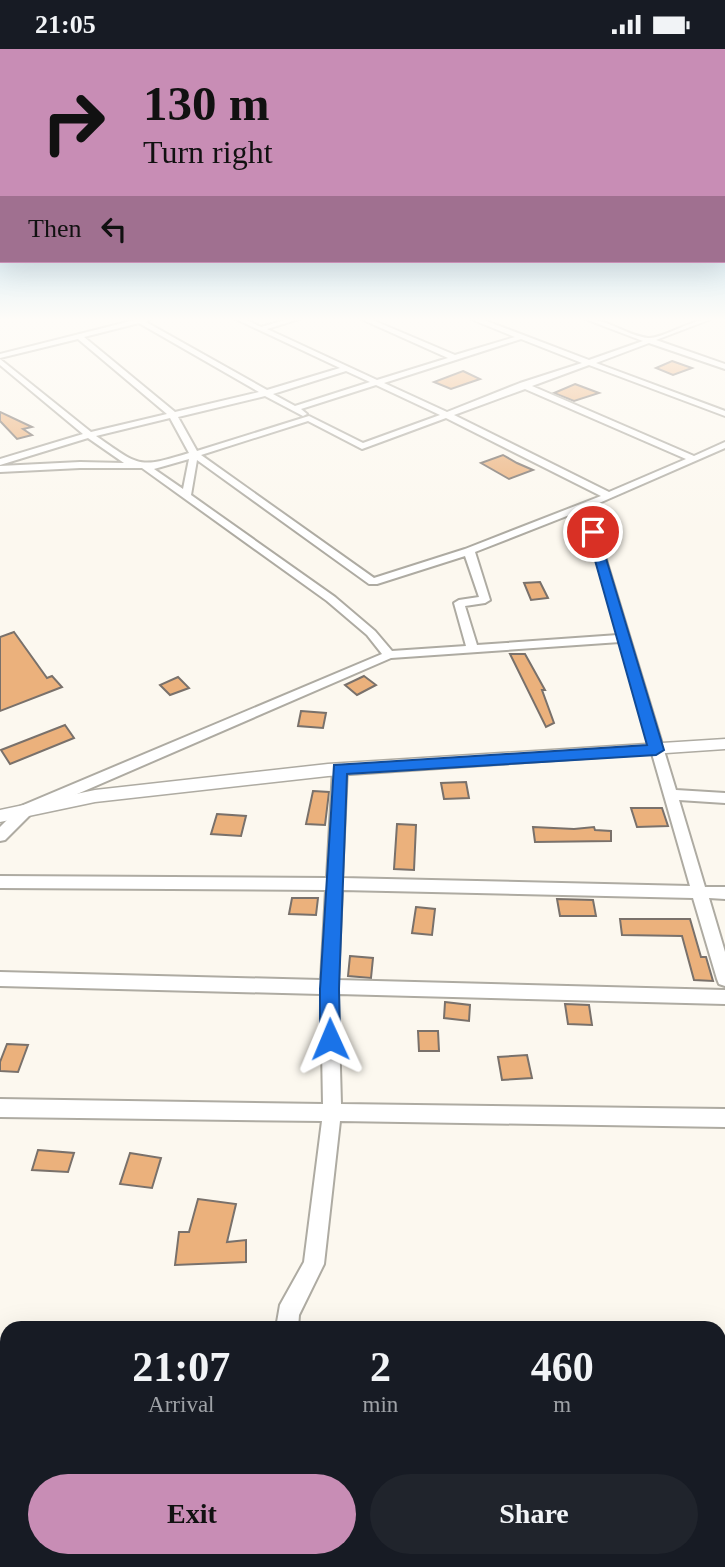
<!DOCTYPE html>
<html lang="en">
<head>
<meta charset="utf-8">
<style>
	body { margin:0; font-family:"Times New Roman",serif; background:#20242c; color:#f1f3f6; height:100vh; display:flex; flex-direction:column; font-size:26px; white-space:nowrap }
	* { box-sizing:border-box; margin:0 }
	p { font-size:23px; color:#9ea1a6 }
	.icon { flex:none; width:38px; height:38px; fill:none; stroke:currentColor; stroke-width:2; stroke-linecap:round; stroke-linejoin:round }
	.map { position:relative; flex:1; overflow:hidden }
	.panel { position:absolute; left:0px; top:1272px; width:726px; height:247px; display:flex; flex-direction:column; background:#171b24; border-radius:21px 21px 0 0; box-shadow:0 7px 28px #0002 }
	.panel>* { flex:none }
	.guide { position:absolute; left:0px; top:0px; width:726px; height:214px; box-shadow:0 7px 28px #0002; background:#c88db5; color:#111; overflow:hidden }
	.pin { position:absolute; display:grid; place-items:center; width:60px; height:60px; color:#fff; margin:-30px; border:4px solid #fff; border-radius:50%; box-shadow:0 2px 7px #0007 }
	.me { position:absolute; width:77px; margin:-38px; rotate:359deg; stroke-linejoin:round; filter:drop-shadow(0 0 5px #0008) }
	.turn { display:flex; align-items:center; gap:24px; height:147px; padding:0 28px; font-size:32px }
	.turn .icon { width:91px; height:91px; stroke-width:2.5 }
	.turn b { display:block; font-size:49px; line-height:60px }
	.then { display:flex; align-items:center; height:66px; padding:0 28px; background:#0003; gap:14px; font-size:26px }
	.eta { display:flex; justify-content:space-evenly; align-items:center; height:119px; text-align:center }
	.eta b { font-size:42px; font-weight:600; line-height:49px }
	.action { display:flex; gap:14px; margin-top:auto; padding:14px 28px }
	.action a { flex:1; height:80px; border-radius:42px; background:#c88db5; color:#111; font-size:28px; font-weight:600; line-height:80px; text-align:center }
	.action a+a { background:#20242c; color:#f1f3f6 }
	.status { display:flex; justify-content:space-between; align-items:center; height:49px; padding:0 35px; background:#171b24; direction:ltr }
	.status svg { height:19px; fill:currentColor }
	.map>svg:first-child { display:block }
	.building { fill:#ebb17c; stroke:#79716b; stroke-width:2 }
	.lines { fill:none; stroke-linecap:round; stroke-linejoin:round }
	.minor-casing { stroke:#aeaba2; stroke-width:4 }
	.tertiary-casing { stroke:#aeaba2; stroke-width:3 }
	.minor { fill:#fff; fill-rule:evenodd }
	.tertiary { fill:#fff; fill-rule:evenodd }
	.route { fill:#1a73e8; stroke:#114b97; stroke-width:2 }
</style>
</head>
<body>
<div class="status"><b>21:05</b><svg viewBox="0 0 49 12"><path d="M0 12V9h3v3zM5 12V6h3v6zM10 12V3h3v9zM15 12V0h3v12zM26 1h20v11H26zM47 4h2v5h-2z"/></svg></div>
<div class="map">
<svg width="725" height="1518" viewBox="0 0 725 1518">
	<rect width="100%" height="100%" fill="#fcf8ef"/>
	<g class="building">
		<polygon points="672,312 692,319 673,326 656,319"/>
		<polygon points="463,322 480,330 451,340 434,333"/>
		<polygon points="575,335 599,344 574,352 554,344"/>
		<polygon points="0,363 32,378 23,380 32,386 17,390 0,372"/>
		<polygon points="503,406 517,414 533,421 509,430 481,414"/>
		<polygon points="540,533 548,549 531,551 524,534"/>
		<polygon points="14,583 47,629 52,627 62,638 0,662 0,588"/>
		<polygon points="510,605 525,605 545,641 542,641 554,674 546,678"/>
		<polygon points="364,627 376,636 357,646 345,636"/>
		<polygon points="178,628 189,639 170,646 160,636"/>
		<polygon points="301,662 326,664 323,679 298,677"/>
		<polygon points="65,676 74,689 10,715 1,701"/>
		<polygon points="466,733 469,749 444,750 441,734"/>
		<polygon points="313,742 329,743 325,776 306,775"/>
		<polygon points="631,759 662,759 668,777 637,778"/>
		<polygon points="217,765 246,767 241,787 211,785"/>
		<polygon points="397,775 416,776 414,821 394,820"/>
		<polygon points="533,778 574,780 594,778 595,781 611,782 611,792 535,793"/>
		<polygon points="292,849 318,849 316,866 289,865"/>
		<polygon points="557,850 593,851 596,867 560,867"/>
		<polygon points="416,858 435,860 432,886 412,884"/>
		<polygon points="620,870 690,870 701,908 706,908 713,932 694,931 682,887 622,886"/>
		<polygon points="350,907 373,909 371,929 348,927"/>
		<polygon points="445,953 470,956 469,972 444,969"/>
		<polygon points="565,955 589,956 592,976 568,975"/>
		<polygon points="418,982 438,982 439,1002 419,1002"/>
		<polygon points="7,995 28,996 18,1023 0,1022 0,1013"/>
		<polygon points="527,1006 532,1029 502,1031 498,1008"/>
		<polygon points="38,1101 74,1104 68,1123 32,1121"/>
		<polygon points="130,1104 161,1109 152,1139 120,1135"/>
		<polygon points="198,1150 236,1155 227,1193 246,1191 246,1213 175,1216 179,1183 189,1183"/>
	</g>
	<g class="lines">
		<g class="minor-casing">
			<g id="minor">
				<path d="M 139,270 L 151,270 L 146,273 L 267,341 L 340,319 L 236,270 L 245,270 L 261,278 L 288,270 L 299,270 L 267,280 L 377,331 L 448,309 L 361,270 L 370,270 L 455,306 L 515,288 L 471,270 L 481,270 L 589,311 L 643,292 L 585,270 C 608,270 628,287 648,289 C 663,290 691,270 711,270 L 656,291 L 725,315 L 725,320 L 649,294 L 596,314 L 725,362 L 725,367 L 589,316 L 532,337 L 694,407 L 725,393 L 725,399 L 590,458 L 676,741 L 725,744 L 725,754 L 679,751 L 705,838 L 725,838 L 725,850 L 709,849 L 725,903 L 725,937 L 719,935 L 717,930 L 693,849 L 342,841 L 338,931 L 725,941 L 725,955 L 338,945 L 341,1055 L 725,1060 L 725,1078 L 340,1072 L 324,1215 L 299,1266 L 298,1279 L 276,1279 L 280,1256 L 304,1213 L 322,1072 L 0,1068 L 0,1050 L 323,1055 L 321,945 L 0,937 L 0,923 L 321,931 L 326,841 L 0,839 L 0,827 L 327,829 L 333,720 L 340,715 L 347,720 L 342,829 L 690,837 L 620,593 L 391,609 L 31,765 L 5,791 L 0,792 L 0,778 L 21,757 L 382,605 L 367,586 L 327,552 L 142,419 L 80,419 L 0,423 L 0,417 L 80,413 L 124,414 L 88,389 L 0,416 L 0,410 L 83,385 L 0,316 L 0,310 L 91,383 L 167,365 L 78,290 L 0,309 L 0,305 ZM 139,274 L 259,343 L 175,363 L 84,288 ZM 521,290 L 582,314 L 520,334 L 447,363 L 384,334 ZM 346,322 L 370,333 L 295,357 L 273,345 ZM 376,336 L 440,366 L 363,394 L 309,367 L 197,402 L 178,368 L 265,347 L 303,367 L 307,365 L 301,360 ZM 525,340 L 686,410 L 609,443 L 454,366 ZM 170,369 L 189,404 C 137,420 140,417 96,387 ZM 446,369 L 601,447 L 465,500 L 374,529 L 201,406 L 308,372 L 362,400 ZM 189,410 L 183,440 L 154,420 ZM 197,411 L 369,535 L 377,535 L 465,507 L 479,548 L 459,551 L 454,554 L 466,597 L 392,602 L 375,582 L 335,548 L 191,446 ZM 582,461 L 618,586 L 477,596 L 465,557 L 485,554 L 490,551 L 475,503 Z"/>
				<rect x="0" y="1301" width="7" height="22"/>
				<polygon points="7,1355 7,1380 0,1383 0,1357"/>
				<rect x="719" y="1476" width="6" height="24"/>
				<polygon points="368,1512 394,1512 395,1518 369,1518"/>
			</g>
		</g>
		<g class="tertiary-casing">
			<polygon id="tertiary" points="725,690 725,700 328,727 95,753 0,773 0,761 95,741 328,715"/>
		</g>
		<use href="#minor" class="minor"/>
		<use href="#tertiary" class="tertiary"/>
	</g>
	<linearGradient id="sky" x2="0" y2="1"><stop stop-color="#81caef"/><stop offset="0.56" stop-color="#fefcf8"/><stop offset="1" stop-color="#fefcf8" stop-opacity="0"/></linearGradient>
	<rect width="725" height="483" fill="url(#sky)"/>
	<polygon class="route" points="593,479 598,483 664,701 656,706 347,725 339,940 340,990 337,996 330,998 323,996 320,990 320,940 334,716 647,696 587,483"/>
</svg>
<div class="pin" style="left:593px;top:483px;background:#d93025"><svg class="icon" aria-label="arrive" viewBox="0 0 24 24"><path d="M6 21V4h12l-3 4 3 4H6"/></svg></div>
<svg class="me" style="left:330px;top:990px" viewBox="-20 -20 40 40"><path d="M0-17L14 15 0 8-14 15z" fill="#1a73e8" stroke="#fff" stroke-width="4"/></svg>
<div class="guide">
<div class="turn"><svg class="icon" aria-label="right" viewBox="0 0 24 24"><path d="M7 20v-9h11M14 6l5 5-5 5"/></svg><div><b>130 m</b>Turn right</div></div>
<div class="then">Then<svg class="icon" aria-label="left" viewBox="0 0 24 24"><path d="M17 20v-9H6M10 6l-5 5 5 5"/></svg></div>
</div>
<section class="panel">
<div class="eta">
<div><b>21:07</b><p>Arrival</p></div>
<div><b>2</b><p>min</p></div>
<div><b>460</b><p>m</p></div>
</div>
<div class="action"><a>Exit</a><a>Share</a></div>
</section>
</div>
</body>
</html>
